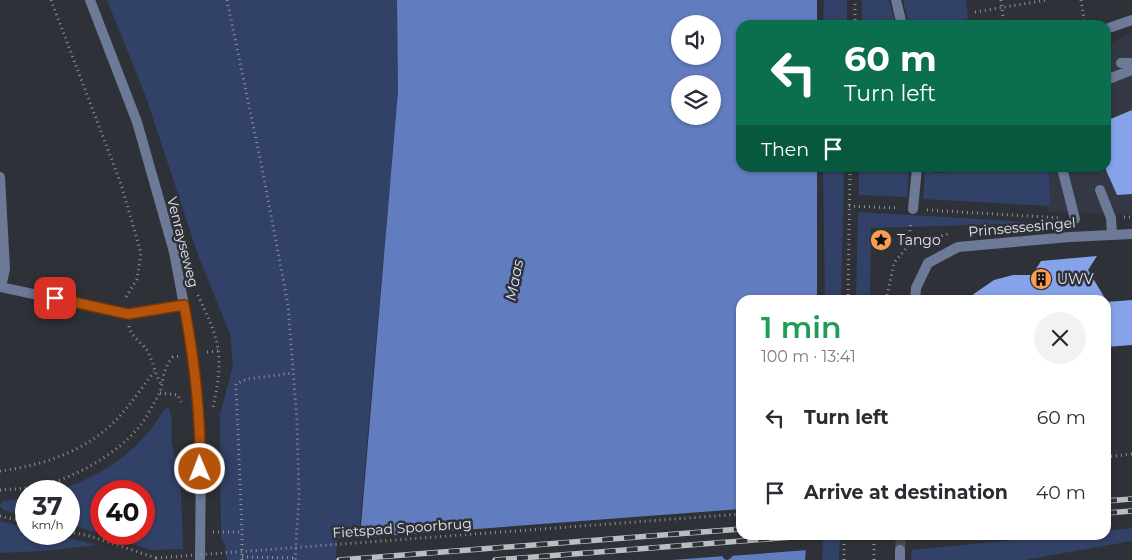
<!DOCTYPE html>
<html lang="en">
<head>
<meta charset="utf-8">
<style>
	body { margin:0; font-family:Montserrat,sans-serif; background:#f2f2f3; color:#2b2b33; height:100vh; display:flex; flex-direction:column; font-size:19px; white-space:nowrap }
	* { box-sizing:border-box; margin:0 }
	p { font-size:16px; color:#7c7c81 }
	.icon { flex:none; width:28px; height:28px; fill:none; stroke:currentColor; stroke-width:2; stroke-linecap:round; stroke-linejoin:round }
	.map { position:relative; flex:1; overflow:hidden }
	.side { position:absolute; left:736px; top:295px; width:375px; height:245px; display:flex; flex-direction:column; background:#fff; border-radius:15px; box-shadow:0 1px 4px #0004 }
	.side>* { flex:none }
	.banner { position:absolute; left:736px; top:20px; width:375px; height:152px; border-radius:15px; box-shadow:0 1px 4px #0004; background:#0b6e4f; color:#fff; overflow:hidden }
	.fabs { position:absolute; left:671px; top:15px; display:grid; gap:10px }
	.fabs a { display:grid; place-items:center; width:50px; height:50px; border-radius:50%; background:#fff; box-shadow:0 1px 4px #0004; font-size:25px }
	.speed { position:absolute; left:15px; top:480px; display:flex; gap:10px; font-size:25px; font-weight:700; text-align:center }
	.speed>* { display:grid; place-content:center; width:65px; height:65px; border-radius:50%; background:#fff; box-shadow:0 1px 4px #0004; line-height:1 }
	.speed small { font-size:12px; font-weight:400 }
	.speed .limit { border:8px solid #d22; background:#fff; color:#111 }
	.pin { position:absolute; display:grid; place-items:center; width:42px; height:42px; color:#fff; margin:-21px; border-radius:10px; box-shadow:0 2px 8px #0006 }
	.me { position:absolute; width:55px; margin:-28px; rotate:359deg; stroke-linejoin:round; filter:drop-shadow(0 0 4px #0008) }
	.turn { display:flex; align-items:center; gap:18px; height:105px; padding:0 25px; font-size:22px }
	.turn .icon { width:65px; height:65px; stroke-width:2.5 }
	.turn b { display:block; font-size:35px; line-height:42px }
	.then { display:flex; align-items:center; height:48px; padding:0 25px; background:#0003; gap:10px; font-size:19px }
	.round { display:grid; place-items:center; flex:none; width:52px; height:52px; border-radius:26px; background:#f2f2f3 }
	.headline { display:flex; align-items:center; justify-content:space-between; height:85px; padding:0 25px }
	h1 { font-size:30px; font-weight:600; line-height:38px; color:#1e9e55 }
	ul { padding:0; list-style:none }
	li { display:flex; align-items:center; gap:15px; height:75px; padding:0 25px }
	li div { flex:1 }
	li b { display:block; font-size:19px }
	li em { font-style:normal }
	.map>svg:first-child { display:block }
	.built { fill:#333844 }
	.green { fill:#324167; fill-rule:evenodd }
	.water { fill:#627cc0; fill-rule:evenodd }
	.pier { fill:#2e3137 }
	.building { fill:#86a2e9 }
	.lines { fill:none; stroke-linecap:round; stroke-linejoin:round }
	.minor-tunnel { stroke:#494c52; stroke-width:10; stroke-dasharray:10 5; stroke-linecap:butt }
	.path { stroke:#8f9196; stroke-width:3; stroke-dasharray:1 4; stroke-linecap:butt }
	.service { stroke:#6c7997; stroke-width:10 }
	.pedestrian { stroke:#6c7997; stroke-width:10 }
	.minor { stroke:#6c7997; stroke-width:10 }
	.tertiary { stroke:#6c7997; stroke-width:10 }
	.rail-casing { stroke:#bbbdc2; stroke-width:5.5 }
	.rail { stroke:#2e3137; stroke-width:4; stroke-dasharray:11; stroke-linecap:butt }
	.path-bridge { stroke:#8f9196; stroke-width:3; stroke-dasharray:1 4; stroke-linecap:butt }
	.route-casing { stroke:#753606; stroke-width:12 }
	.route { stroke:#b45309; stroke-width:9 }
	.labels { text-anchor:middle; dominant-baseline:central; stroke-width:5; stroke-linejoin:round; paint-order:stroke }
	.street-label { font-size:14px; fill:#e4e5ea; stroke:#2e3137 }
	.poi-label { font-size:14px; fill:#e4e5ea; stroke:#2e3137; text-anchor:start }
	.water-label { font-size:15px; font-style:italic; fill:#dbe3f7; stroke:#2e3137 }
</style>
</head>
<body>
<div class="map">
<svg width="1132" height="560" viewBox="0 0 1132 560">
	<rect width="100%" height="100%" fill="#2e3137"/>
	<polygon class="built" points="1132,32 1132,214 1048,212 1046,168 1106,168 1106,47"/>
	<g class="green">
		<polygon points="107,0 397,0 398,91 359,535 337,539 336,560 227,560 225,545 221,538 220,415 233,365 230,334 198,255 146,97"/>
		<polygon points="824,0 847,0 847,25 823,25"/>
		<polygon points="862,0 889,0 896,25 862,25"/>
		<polygon points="903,0 966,0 968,19 952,22 952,25 909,25"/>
		<polygon points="823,168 844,168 841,300 825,300"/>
		<polygon points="859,168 909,168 907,197 859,195"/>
		<polygon points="925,168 932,168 933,173 1049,168 1050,206 923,199"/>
		<polygon points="858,212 1047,223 871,228 870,300 856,300"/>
		<path d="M 168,406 C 174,418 170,432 172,444 C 173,451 176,457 177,463 C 182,491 182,521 183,549 L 151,550 L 69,524 L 69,491 L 56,491 C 93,479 121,463 147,434 C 155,425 160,414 168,406 ZM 101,491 L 144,491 L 144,534 L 101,534 Z"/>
		<polygon points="26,498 26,515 5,511 0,506 2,501"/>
		<polygon points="0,521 26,528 26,534 51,534 97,545 44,551 0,553"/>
		<polygon points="1132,528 1132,541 1024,560 911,560 912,550 1062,535 1106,535 1106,531"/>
		<polygon points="823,538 840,538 839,560 822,560"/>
	</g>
	<path class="water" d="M 397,0 L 817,0 L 817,25 L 741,25 L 741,168 L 817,168 L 817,300 L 741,300 L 741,535 L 807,535 L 805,560 L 562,560 L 561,527 L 392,543 L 382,538 L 358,560 L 398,91 ZM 680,24 L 712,24 L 712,56 L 680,56 ZM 680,84 L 712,84 L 712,116 L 680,116 ZM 724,514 L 732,514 L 733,552 L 732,557 L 728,560 L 724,559 L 721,554 Z"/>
	<polygon class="pier" points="741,509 741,535 809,535 808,550 730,556 731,518 729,514 725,518 723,551 725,556 672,560 559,560 560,531 556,528 555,530 552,560 389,560 389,543 387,541 383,541 381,543 381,560 355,560 357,538"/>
	<g class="building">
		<polygon points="1132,110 1132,194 1117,195 1106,170 1106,121"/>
		<polygon points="1097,256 1088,270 1106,300 965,300 994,280 1013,275 1032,275 1041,261"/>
		<polygon points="1132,300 1132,345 1106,347 1106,302"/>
	</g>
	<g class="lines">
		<polyline class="minor-tunnel" points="900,550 901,535"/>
		<g class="path">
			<polyline points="51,0 121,184 141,253 137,279 126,297 126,300"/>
			<polyline points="227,0 262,168 288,305 297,421 299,497 295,560"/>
			<polyline points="1001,0 1004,25"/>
			<polyline points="1081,0 1085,25"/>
			<polyline points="975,12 1047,0"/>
			<polyline points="855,25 855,0"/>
			<polyline points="849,206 899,208"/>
			<polyline points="927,210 1061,218"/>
			<polyline points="1124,217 1132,217"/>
			<polyline points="908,246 911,222"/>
			<path d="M 198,295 C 206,313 215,330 218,349 C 221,368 217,389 213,407"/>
			<polyline points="848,300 850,168"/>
			<polyline points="886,300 894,263 908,246 951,233"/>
			<path d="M 129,326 C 131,337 140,341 146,349 C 152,357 155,374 161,384"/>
			<polyline points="207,352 218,351"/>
			<polyline points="160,393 178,395 181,402"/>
			<polyline points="1106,457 1132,454"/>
			<path d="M 0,471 C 40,466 80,453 110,426 C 127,410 140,390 154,372"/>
			<path d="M 0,490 C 12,489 26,489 38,486 C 73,479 116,455 139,427 C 146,419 151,408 157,398 C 165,385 160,371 173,357 L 181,356"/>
			<polyline points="0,516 26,522"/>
			<polyline points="69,532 90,536 156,558"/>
			<polyline points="213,532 242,532"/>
			<polyline points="242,557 295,558"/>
			<polyline points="242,560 242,532 236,384 247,379 293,373"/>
			<polyline points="844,560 844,535"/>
			<polyline points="874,560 874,535"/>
		</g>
		<g class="service">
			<polyline points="0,177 5,269 1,287"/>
			<polyline points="1100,190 1111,218 1112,234"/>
			<polyline points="0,287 127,314 184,305"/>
		</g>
		<g class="pedestrian">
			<polyline points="896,0 902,25"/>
			<polyline points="1106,29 1132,20"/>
			<polyline points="1121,63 1132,63"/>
			<polyline points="1106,80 1132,70"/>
			<polyline points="1062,168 1075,219"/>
			<polyline points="913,209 917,168"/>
		</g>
		<g class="minor">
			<polyline points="915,300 916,288 928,263 958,247 1070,237 1132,234"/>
			<polyline points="900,560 900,550"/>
		</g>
		<polyline class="tertiary" points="90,0 137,122 174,252 193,354 201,451 200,560"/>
		<g class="rail-casing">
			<g id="rail">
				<polyline points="1106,501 1132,499"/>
				<polyline points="1106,513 1132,511"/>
				<polyline points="339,560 741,529"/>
				<polyline points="495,560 819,535"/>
			</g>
		</g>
		<use href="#rail" class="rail"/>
		<polyline class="path-bridge" points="156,558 741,514"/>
	</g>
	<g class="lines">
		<g class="route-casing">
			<path id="route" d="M 55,298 L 128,314 L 184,305 C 194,358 201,414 200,469"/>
		</g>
		<use href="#route" class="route"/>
	</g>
	<defs>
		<g id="sight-disc" transform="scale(1.125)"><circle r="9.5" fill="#fb9e52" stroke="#2e3137"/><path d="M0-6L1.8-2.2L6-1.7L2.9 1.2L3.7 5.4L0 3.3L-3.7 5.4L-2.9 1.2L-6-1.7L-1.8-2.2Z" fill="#111"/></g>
		<g id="building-disc" transform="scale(1.125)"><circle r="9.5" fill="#fb9e52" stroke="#2e3137"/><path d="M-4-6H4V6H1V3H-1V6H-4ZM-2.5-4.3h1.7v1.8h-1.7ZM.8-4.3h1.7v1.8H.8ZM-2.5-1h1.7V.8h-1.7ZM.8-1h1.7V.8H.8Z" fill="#111"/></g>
	</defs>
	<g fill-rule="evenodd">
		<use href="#sight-disc" x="881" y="240"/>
		<use href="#building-disc" x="1041" y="279"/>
	</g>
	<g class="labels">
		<g class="street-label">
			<text transform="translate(1022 227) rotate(-5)">Prinsessesingel</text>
			<text transform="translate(183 242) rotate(76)">Venrayseweg</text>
			<text transform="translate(402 528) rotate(-4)">Fietspad Spoorbrug</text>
		</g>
		<g class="poi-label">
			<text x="897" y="240">Tango</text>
			<text x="1057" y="279">UWV</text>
		</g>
		<g class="water-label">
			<text transform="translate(514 280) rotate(-79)">Maas</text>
		</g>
	</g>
</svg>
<div class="fabs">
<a><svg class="icon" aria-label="sound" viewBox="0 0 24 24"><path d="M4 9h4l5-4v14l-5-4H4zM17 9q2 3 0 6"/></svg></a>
<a><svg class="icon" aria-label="layers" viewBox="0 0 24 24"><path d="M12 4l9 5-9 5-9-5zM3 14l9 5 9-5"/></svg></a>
</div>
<div class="speed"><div>37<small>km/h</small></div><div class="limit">40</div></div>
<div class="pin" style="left:55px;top:298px;background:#d93025"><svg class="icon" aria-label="arrive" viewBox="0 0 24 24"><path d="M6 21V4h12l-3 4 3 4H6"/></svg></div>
<svg class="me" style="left:200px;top:469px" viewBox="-20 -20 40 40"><circle r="17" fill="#b45309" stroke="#fff" stroke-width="3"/><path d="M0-11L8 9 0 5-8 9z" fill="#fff"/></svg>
<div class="banner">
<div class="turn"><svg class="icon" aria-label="left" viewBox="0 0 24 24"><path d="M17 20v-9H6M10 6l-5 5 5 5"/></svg><div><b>60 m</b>Turn left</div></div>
<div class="then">Then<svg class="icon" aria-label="arrive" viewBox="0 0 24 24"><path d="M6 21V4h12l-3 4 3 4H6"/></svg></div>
</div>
<section class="side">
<div class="headline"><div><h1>1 min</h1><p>100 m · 13:41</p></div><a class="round"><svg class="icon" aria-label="close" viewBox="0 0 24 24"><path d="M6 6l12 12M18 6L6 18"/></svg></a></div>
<ul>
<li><svg class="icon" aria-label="left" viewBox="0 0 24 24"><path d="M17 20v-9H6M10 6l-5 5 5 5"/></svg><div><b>Turn left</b></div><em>60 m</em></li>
<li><svg class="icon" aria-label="arrive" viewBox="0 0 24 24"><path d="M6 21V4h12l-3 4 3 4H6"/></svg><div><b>Arrive at destination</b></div><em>40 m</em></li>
</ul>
</section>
</div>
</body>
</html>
